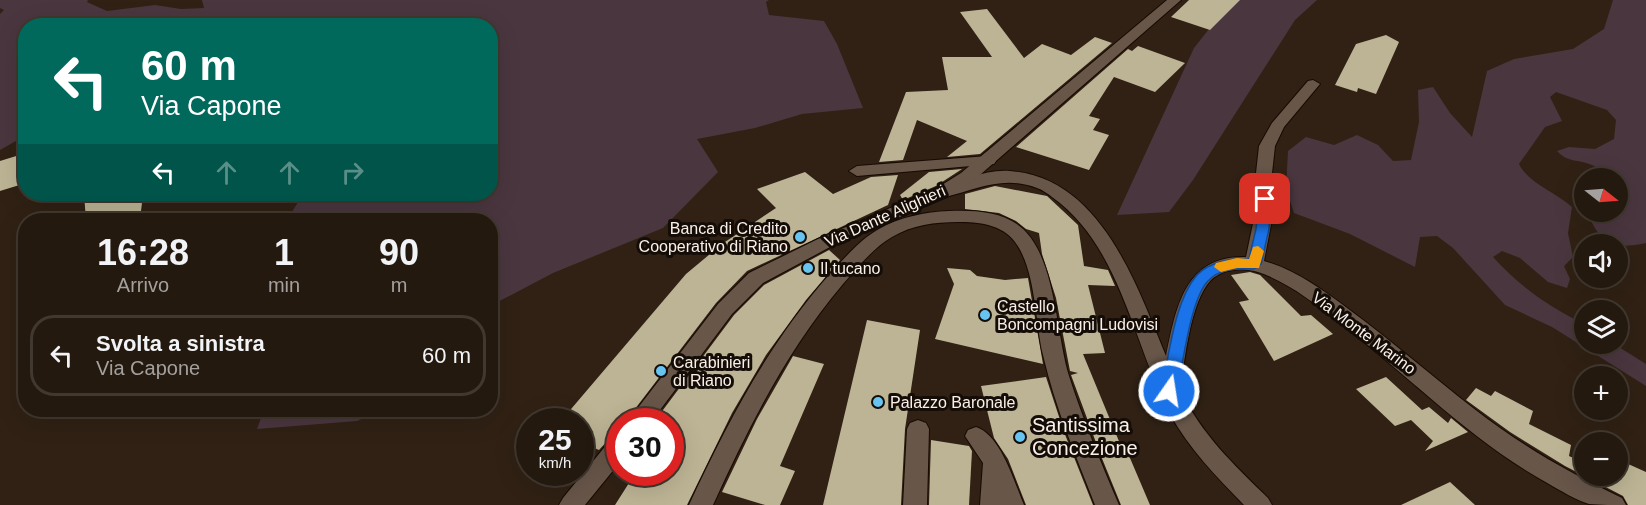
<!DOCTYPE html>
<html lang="it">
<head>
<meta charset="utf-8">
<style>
	body { margin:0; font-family:Arial,sans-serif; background:#2c2218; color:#f1f3f6; height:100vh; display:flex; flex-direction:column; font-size:22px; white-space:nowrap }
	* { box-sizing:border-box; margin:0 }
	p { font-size:20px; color:#a3a09e }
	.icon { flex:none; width:33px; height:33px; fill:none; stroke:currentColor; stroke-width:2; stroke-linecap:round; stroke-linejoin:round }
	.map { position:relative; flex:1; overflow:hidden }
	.drawer { position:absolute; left:18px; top:213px; width:480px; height:204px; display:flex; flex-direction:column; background:#24190f; border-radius:24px; box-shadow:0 6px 24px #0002,0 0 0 2px #41382f }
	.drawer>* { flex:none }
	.banner { position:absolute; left:18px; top:18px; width:480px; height:183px; border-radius:24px; box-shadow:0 6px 24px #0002,0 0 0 2px #41382f; background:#00695c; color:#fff; overflow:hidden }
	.needle { width:39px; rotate:107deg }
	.buttons { position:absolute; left:1574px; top:168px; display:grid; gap:12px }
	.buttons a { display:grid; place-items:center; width:54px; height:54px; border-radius:50%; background:#24190f; box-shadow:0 6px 24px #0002,0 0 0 2px #41382f; font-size:30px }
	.speed { position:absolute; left:516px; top:408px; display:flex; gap:12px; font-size:30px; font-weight:700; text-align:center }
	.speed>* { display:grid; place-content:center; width:78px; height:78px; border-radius:50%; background:#24190f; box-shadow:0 6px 24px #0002,0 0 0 2px #41382f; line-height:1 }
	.speed small { font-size:15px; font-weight:400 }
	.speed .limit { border:9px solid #d22; background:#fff; color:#111 }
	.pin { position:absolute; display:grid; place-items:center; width:51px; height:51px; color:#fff; margin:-26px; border-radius:12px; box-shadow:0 3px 9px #0006 }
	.me { position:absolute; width:66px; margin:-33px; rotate:13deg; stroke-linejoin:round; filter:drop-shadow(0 0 4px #0008) }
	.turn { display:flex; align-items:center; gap:21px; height:126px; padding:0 24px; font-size:27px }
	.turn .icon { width:78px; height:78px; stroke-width:2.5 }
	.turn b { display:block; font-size:42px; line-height:51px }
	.lanes { display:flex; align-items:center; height:57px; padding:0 24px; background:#0003; justify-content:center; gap:30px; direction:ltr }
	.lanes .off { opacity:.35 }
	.eta { display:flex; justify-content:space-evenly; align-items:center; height:102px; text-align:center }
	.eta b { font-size:36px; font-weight:700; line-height:42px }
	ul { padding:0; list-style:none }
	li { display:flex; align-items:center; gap:18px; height:81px; margin:0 12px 9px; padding:0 12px; border:3px solid #41382f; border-radius:24px }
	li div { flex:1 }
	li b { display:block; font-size:22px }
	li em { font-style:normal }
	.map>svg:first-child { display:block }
	.green { fill:#4a363f }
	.building { fill:#bdb495 }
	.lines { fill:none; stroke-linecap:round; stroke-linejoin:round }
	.minor-casing { stroke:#180a02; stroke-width:2 }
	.secondary-casing { stroke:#180a02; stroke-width:2 }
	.minor { fill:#685649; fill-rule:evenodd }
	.secondary { fill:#685649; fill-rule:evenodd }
	.route { fill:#1a73e8; stroke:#114b97; stroke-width:1.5 }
	.slow { fill:#f59e0b }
	.poi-dot { fill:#67c4f0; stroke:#130c07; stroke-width:2 }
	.labels { text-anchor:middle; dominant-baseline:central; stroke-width:6; stroke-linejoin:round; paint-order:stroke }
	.street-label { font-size:16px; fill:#fbf0e8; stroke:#130c07 }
	.poi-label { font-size:16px; fill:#fbf0e8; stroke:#130c07; text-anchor:start }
	.near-poi-label { font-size:20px; fill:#fbf0e8; stroke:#130c07; text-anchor:start }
</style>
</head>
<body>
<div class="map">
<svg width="1646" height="505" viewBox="0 0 1646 505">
	<rect width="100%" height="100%" fill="#302114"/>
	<g class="green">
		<polygon points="0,0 88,0 87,2 107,11 155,5 181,9 204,8 202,0 769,0 766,2 769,15 824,21 837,44 863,108 802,114 755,128 697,139 718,172 663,228 553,273 494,304 491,315 490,220 287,220 303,194 490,194 490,26 26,26 25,136 0,150 0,14 4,10 0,8"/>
		<polygon points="1232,0 1317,0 1295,20 1193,180 1169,212 1117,215 1194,48"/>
		<path d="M 1613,0 L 1646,0 L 1646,243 C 1617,249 1604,247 1590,219 L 1606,212 L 1617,212 L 1617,205 L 1627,198 L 1617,185 L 1617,178 C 1606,178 1601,169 1592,165 C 1578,159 1568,163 1557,151 L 1569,147 L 1595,149 L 1614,139 L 1616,120 L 1607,110 L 1556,92 L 1550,97 L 1562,121 L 1545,127 L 1519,164 C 1528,183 1556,192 1572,207 L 1568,233 L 1573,257 L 1564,266 L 1570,279 L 1567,288 L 1548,282 L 1520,258 L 1502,251 L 1493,257 C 1520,287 1548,306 1584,324 L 1584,344 L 1614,344 L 1646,364 L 1646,386 L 1552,327 L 1505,305 L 1453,248 L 1437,236 L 1420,237 L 1415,267 L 1350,234 L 1294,213 L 1286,189 L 1288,151 L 1306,137 L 1334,145 L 1357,135 L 1378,145 L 1393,161 L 1411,160 L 1419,122 L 1418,90 L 1433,87 L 1450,113 L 1472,137 L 1487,71 L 1514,59 L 1573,49 L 1604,29 Z"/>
		<polygon points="264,410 381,410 357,421 257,429"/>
	</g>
	<g class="building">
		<polygon points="1189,0 1240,0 1210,30 1171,17"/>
		<polygon points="987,9 1024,58 1042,44 1071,55 1095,37 1112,43 980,154 947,157 967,141 917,120 903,160 879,162 906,92 948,90 942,57 992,57 960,12"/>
		<polygon points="1386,35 1399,42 1376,94 1358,88 1357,92 1335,85 1356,44"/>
		<polygon points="1138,46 1185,63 1155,92 1114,77 1089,116 1100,119 1093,130 1109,135 1089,170 1016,147 1128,49 1132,51"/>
		<polygon points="26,153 26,183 0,191 0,161"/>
		<polygon points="962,169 936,186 903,200 900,195 929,172"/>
		<polygon points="805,172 833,194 871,177 898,175 888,205 747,271 716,303 625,422 620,422 620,427 599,450 580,442 580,422 560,422 686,274 722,244 776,208 757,189"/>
		<polygon points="995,186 1047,196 1078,225 1084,266 1108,270 1115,286 1088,285 1105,353 1083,354 1123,451 1127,451 1150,505 1121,505 1101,456 1071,375 1078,373 1070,371 1056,298 1042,254 1039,233 1026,229 1016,221 999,213 965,209 965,194"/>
		<polygon points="84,194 143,194 140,220 86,220"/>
		<polygon points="829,250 840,260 806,300 766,355 732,413 687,505 615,505 636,472 670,472 670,422 654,422 734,315 764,285"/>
		<polygon points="947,268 970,270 977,276 1005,280 1028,278 1043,364 935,339 954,284"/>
		<polygon points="1250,272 1260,275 1301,316 1311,315 1333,334 1274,361 1239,302 1249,300 1231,275"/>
		<polygon points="867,320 920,330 905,429 901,505 823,505"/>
		<polygon points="793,356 824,364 780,466 795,471 780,505 765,505 722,492 757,419"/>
		<polygon points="1046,377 1064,432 1093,505 1026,505 1008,459 994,438 981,386"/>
		<polygon points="1386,377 1422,410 1429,407 1448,423 1451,418 1468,432 1425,451 1433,441 1411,420 1395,426 1356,389"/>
		<polygon points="1476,388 1491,396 1495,391 1533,411 1529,424 1571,445 1569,456 1584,463 1584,476 1617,477 1617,459 1646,472 1646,505 1628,505 1623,496 1565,466 1510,432 1466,400"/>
		<polygon points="931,440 969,446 972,451 969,505 929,505"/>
		<polygon points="1450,482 1475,505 1401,505"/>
	</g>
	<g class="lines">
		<g class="minor-casing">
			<g id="minor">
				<path d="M 1313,80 L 1320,84 L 1284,127 L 1275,146 L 1272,173 L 1274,209 L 1264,261 C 1296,270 1324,291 1351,311 C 1393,342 1432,376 1473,408 C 1520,445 1569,473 1622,498 L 1626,505 C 1615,505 1600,505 1589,504 C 1576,500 1561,491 1549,484 C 1471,441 1409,376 1339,322 C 1314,303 1288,282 1258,272 C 1243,267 1222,269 1211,280 C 1190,302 1185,360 1180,389 C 1200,433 1234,465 1268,498 L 1272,505 L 1244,505 C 1217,477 1189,449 1170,414 C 1133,344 1121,246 1052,197 C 1048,194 1043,190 1037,188 C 1003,175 978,189 945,197 L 939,196 L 937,192 L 939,188 C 961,181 986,169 1010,171 C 1101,178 1136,284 1166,356 C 1176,307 1185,255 1246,257 L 1256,209 L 1256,173 L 1259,146 L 1272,123 L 1308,81 Z"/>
				<polygon points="988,156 994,158 996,161 994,164 857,176 849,171 857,166"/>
				<path d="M 949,211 C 974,210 1004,211 1023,229 C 1056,260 1056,334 1069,376 C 1083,420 1101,463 1119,505 L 1095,505 C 1076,456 1055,407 1043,355 C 1035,322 1036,270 1015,242 C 1002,224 978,222 958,222 C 935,222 912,225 892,237 C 873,248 858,267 843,284 C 787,350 749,426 713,505 L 689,505 C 727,423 769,343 829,275 C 844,259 859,240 879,229 C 900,217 925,212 949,211 Z"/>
				<polygon points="918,420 926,423 929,429 927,505 903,505 907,429 910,423"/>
				<path d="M 976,427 C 1001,435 1014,482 1024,505 L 980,505 L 983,463 L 965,436 L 968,430 Z"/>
			</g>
		</g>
		<g class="secondary-casing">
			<g id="secondary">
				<polygon points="1167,0 1181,0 973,181 949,196 830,247 763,283 732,314 651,422 627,422 718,304 749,273 818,239 937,188 961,173"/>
				<polygon points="620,436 620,462 585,505 559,505 563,498 612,438"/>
			</g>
		</g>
		<use href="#minor" class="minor"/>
		<use href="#secondary" class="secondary"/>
	</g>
	<path class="route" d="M 1265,195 L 1271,199 L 1269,229 L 1261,264 L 1254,269 C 1237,268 1219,268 1207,282 C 1190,302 1183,364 1177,391 L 1175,395 L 1169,397 L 1163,395 L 1161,391 C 1169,358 1174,301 1197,275 C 1209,262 1232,258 1249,259 L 1256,229 L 1259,199 Z"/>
	<polygon class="slow" points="1258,246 1264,251 1259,268 1237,268 1221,272 1214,267 1216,263 1237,258 1249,259 1253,247"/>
	<g class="poi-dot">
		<circle cx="800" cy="237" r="6"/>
		<circle cx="808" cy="268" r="6"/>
		<circle cx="985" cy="315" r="6"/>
		<circle cx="661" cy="371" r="6"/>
		<circle cx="878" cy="402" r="6"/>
		<circle cx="1020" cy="437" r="6"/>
	</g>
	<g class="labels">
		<g class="street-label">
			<text transform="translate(885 216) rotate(-24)">Via Dante Alighieri</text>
			<text transform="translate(1364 333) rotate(37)">Via Monte Marino</text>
		</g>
		<g class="poi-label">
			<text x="788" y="228" text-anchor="end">Banca di Credito<tspan x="788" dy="18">Cooperativo di Riano</tspan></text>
			<text x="820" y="268">Il tucano</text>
			<text x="997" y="306">Castello<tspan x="997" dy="18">Boncompagni Ludovisi</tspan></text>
			<text x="673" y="362">Carabinieri<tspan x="673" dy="18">di Riano</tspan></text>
			<text x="890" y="402">Palazzo Baronale</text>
		</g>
		<g class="near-poi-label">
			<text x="1032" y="425">Santissima<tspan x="1032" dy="23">Concezione</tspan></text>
		</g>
	</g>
</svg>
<div class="buttons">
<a><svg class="needle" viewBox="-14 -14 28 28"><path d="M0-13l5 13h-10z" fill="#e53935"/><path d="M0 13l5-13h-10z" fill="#a3a09e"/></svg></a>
<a><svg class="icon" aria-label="sound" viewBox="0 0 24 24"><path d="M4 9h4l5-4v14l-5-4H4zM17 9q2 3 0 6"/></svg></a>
<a><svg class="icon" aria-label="layers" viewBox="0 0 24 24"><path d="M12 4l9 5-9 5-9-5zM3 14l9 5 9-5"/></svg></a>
<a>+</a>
<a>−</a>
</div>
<div class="speed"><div>25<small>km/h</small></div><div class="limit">30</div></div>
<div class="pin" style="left:1265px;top:199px;background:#d93025"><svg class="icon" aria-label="arrive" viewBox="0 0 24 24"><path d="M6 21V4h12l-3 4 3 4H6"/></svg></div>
<svg class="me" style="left:1169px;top:391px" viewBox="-20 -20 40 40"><circle r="17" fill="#1a73e8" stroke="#fff" stroke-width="3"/><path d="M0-11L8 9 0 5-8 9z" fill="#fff"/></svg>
<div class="banner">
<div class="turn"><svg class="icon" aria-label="left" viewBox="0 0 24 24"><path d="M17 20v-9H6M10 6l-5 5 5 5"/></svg><div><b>60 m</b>Via Capone</div></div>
<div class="lanes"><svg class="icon" aria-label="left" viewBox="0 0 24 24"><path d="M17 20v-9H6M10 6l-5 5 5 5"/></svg><svg class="icon off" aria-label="ahead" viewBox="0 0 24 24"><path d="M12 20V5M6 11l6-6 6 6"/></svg><svg class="icon off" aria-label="ahead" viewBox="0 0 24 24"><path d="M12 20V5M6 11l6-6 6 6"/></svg><svg class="icon off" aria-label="right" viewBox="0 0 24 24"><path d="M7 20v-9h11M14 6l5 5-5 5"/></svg></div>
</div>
<section class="drawer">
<div class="eta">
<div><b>16:28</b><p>Arrivo</p></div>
<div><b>1</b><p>min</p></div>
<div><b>90</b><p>m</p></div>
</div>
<ul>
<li><svg class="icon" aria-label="left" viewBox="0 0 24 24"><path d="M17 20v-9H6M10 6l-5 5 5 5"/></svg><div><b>Svolta a sinistra</b><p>Via Capone</p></div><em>60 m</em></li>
</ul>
</section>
</div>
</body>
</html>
